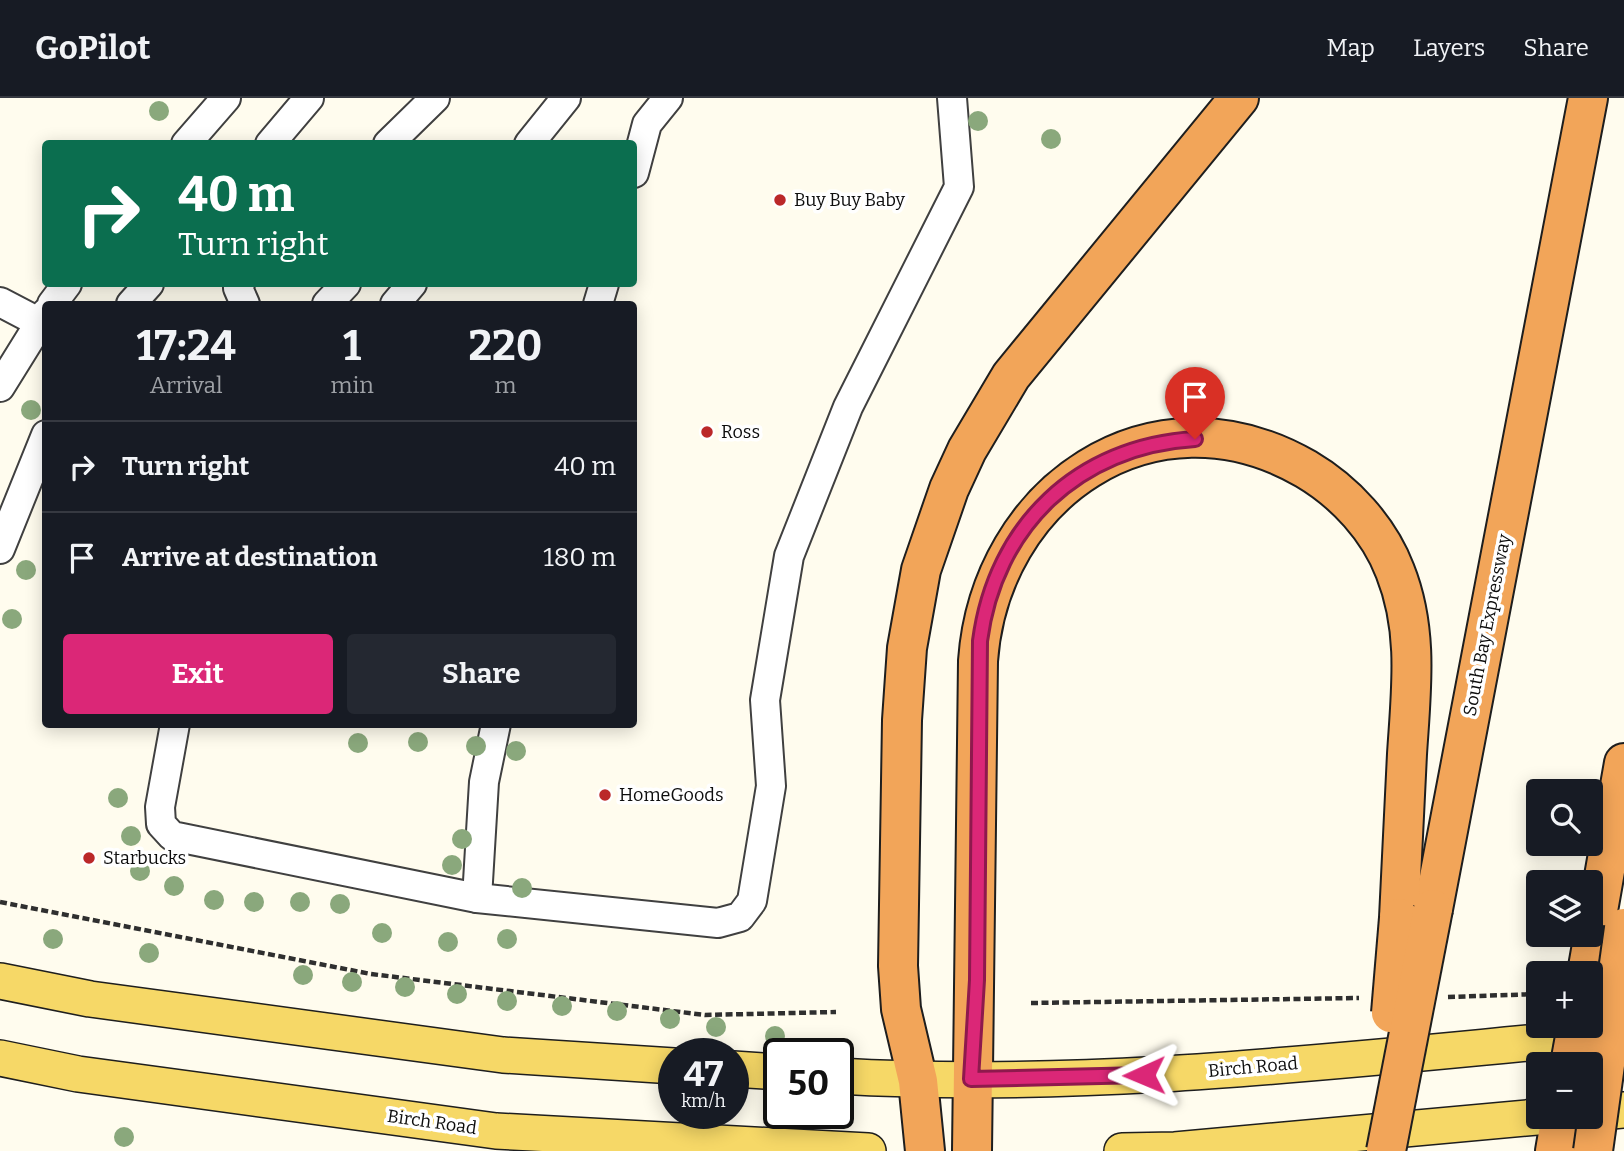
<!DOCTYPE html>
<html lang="en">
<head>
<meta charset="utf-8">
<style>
	body { margin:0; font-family:Bitter,serif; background:#242831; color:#f1f3f6; height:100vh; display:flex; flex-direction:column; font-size:26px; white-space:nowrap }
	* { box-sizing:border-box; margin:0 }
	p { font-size:23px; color:#9ea1a6 }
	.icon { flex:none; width:38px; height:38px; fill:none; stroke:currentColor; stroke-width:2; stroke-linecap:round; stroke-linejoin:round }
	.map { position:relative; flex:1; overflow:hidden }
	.details { position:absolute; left:42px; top:203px; width:595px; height:427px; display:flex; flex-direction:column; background:#171b24; border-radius:7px; box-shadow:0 4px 18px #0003 }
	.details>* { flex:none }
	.guide { position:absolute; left:42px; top:42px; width:595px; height:147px; border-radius:7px; box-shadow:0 4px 18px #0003; background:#0b6e4f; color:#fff; overflow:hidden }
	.tools { position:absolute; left:1526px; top:681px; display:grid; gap:14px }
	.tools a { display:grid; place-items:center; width:77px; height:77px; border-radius:7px; background:#171b24; box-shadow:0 4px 18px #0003; font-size:35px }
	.speed { position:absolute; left:658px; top:940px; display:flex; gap:14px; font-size:35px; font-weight:700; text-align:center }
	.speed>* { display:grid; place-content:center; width:91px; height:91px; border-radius:50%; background:#171b24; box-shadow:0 4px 18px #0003; line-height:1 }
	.speed small { font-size:18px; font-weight:400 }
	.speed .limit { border:4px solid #111; border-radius:10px; background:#fff; color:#111 }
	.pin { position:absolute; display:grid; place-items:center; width:60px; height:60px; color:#fff; margin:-72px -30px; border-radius:50% 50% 50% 0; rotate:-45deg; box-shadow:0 0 7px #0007 }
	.pin .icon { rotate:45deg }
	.me { position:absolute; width:77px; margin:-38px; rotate:269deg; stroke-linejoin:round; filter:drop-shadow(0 0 5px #0008) }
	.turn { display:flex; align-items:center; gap:24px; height:147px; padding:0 21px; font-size:32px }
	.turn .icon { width:91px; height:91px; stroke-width:2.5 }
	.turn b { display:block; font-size:49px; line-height:60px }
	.eta { display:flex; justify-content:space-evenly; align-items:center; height:119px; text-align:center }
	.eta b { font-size:42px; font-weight:700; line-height:49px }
	.button { display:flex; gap:14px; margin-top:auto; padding:14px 21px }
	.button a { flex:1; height:80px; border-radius:7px; background:#db2777; color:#fff; font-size:28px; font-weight:700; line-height:80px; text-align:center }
	.button a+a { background:#242831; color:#f1f3f6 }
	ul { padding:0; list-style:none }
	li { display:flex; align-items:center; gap:21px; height:91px; padding:0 21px; border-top:2px solid #363941 }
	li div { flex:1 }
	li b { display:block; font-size:26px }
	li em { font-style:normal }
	header { display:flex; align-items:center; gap:42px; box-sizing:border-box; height:98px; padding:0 35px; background:#171b24; border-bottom:2px solid #363941 }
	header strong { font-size:33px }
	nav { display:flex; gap:38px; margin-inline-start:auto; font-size:24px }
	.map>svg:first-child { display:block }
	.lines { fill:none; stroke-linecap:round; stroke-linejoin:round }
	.minor-casing { stroke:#404040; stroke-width:32 }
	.major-casing { stroke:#1e1e1e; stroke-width:38 }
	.highway-casing { stroke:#1e1e1e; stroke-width:42 }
	.path { stroke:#2f2f2f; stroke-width:4.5; stroke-dasharray:7 3.5; stroke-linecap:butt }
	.minor { stroke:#fff; stroke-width:28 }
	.major { stroke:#f6d867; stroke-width:35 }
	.highway { stroke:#f2a559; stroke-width:38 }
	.highway-bridge-casing { stroke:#1e1e1e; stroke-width:42; stroke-linecap:butt }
	.highway-bridge { stroke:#f2a559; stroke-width:38 }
	.tree { fill:#8aa87c }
	.route-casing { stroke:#8e194d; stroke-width:18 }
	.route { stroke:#db2777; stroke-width:12 }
	.poi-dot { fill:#bb2829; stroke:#fff; stroke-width:2.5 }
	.labels { text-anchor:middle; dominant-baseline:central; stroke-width:7; stroke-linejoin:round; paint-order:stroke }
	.poi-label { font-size:18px; fill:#0d0d0d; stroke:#fff; text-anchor:start }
	.street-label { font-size:18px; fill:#0d0d0d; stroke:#fff }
</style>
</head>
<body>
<header>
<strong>GoPilot</strong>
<nav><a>Map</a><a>Layers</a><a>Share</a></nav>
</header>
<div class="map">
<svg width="1624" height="1053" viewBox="0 0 1624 1053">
	<rect width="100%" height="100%" fill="#fffcee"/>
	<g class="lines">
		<g class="minor-casing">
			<g id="minor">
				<polyline points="186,46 226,0"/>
				<polyline points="270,46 309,0"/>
				<polyline points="388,46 435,0"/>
				<polyline points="529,46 566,0"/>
				<polyline points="634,75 647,26 668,0"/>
				<polyline points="240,186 238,190 245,206"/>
				<polyline points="0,204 46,228"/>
				<polyline points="52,206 67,186"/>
				<polyline points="131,206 149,186"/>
				<polyline points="327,206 346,186"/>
				<polyline points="395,206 412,186"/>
				<polyline points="598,206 604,186"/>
				<polyline points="0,289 46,215"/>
				<polyline points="0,451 46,337"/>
				<polyline points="175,626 160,709 161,726 172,738 477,800 718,825 740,819 752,803 771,688 765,602 789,458 848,309 959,89 952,0"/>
				<polyline points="477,800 484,684 496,626"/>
			</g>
		</g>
		<g class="major-casing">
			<g id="major">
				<polyline points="0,883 90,901 503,957 674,968"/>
				<polyline points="0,960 78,976 496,1033 868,1053"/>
				<polyline points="733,971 779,974"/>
				<path d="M 838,978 C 1093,993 1349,961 1603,938"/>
				<polyline points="1591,1015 1624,1012"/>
				<polyline points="1122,1053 1175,1052 1548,1018"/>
			</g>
		</g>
		<g class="highway-casing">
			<g id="highway">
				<polyline points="1433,811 1588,0"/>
				<polyline points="1587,875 1624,665"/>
				<polyline points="925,1053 918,983 901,911 898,868 902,622 907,550 921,472 949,391 967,352 1011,278 1239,0"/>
				<path d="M 972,1053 L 978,563 C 990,395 1152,282 1306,371 C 1345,394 1379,431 1395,473 C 1419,533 1411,593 1407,656 C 1404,711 1402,765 1399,820"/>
				<polyline points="1555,1053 1561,1018"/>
			</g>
		</g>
		<g class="path">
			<polyline points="0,804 371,876 705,917 836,914"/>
			<polyline points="1448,899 1538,896"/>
			<polyline points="1031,905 1359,900"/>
		</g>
		<use href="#minor" class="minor"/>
		<use href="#major" class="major"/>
		<use href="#highway" class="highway"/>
		<g class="highway-bridge-casing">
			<g id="highway-bridge">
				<polyline points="1391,915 1399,820"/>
				<polyline points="1570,966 1577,928"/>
				<polyline points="1386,1053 1433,811"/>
				<polyline points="1593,1053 1624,830"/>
			</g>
		</g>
		<use href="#highway-bridge" class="highway-bridge"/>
	</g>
	<g class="tree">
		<circle cx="159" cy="13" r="10"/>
		<circle cx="978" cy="23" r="10"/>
		<circle cx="1051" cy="41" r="10"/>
		<circle cx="31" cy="312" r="10"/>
		<circle cx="26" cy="472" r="10"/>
		<circle cx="12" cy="521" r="10"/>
		<circle cx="418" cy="644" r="10"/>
		<circle cx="358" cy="645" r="10"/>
		<circle cx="476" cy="648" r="10"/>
		<circle cx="516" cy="653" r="10"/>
		<circle cx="118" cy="700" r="10"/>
		<circle cx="131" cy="738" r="10"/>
		<circle cx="462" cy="741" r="10"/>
		<circle cx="452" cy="767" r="10"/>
		<circle cx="140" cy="773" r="10"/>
		<circle cx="174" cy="788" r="10"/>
		<circle cx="522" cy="790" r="10"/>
		<circle cx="214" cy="802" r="10"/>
		<circle cx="254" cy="804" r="10"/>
		<circle cx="300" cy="804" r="10"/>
		<circle cx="340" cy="806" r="10"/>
		<circle cx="382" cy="835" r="10"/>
		<circle cx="53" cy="841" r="10"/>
		<circle cx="507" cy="841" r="10"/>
		<circle cx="448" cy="844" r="10"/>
		<circle cx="149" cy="855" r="10"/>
		<circle cx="303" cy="877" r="10"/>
		<circle cx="352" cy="884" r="10"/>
		<circle cx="405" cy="889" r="10"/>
		<circle cx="457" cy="896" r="10"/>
		<circle cx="507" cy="903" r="10"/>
		<circle cx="562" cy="908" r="10"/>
		<circle cx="617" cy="913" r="10"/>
		<circle cx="670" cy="921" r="10"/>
		<circle cx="716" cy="929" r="10"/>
		<circle cx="775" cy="938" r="10"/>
		<circle cx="124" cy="1039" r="10"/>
	</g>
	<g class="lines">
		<g class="route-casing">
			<path id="route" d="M 1144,977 L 971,981 L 977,882 L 980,543 C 995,428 1078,348 1195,341"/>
		</g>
		<use href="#route" class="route"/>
	</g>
	<g class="poi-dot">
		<circle cx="780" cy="102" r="7"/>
		<circle cx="707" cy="334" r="7"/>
		<circle cx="605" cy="697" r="7"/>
		<circle cx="89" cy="760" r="7"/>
	</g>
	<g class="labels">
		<g class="poi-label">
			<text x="794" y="102">Buy Buy Baby</text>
			<text x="721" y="334">Ross</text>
			<text x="619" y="697">HomeGoods</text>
			<text x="103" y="760">Starbucks</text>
		</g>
		<g class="street-label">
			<text transform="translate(1487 527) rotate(-79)">South Bay Expressway</text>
			<text transform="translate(1253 969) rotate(-5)">Birch Road</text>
			<text transform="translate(432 1024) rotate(8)">Birch Road</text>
		</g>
	</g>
</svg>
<div class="tools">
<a><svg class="icon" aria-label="search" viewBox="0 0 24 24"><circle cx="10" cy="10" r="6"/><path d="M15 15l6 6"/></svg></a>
<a><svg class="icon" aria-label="layers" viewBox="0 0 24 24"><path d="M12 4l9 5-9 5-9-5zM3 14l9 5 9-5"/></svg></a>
<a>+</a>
<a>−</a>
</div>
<div class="speed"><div>47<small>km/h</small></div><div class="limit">50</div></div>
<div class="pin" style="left:1195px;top:341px;background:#d93025"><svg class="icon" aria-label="arrive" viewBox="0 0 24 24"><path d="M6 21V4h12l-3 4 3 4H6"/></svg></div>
<svg class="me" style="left:1144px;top:977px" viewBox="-20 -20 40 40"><path d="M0-17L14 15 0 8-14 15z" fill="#db2777" stroke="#fff" stroke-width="4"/></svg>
<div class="guide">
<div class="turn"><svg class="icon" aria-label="right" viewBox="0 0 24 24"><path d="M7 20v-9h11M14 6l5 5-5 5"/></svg><div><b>40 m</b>Turn right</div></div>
</div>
<section class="details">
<div class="eta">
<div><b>17:24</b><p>Arrival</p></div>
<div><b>1</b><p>min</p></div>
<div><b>220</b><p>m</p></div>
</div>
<ul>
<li><svg class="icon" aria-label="right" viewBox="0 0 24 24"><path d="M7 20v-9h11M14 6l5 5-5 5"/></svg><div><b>Turn right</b></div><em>40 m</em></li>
<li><svg class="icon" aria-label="arrive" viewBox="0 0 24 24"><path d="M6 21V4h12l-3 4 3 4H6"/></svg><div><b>Arrive at destination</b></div><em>180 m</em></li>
</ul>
<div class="button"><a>Exit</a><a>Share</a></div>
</section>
</div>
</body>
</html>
